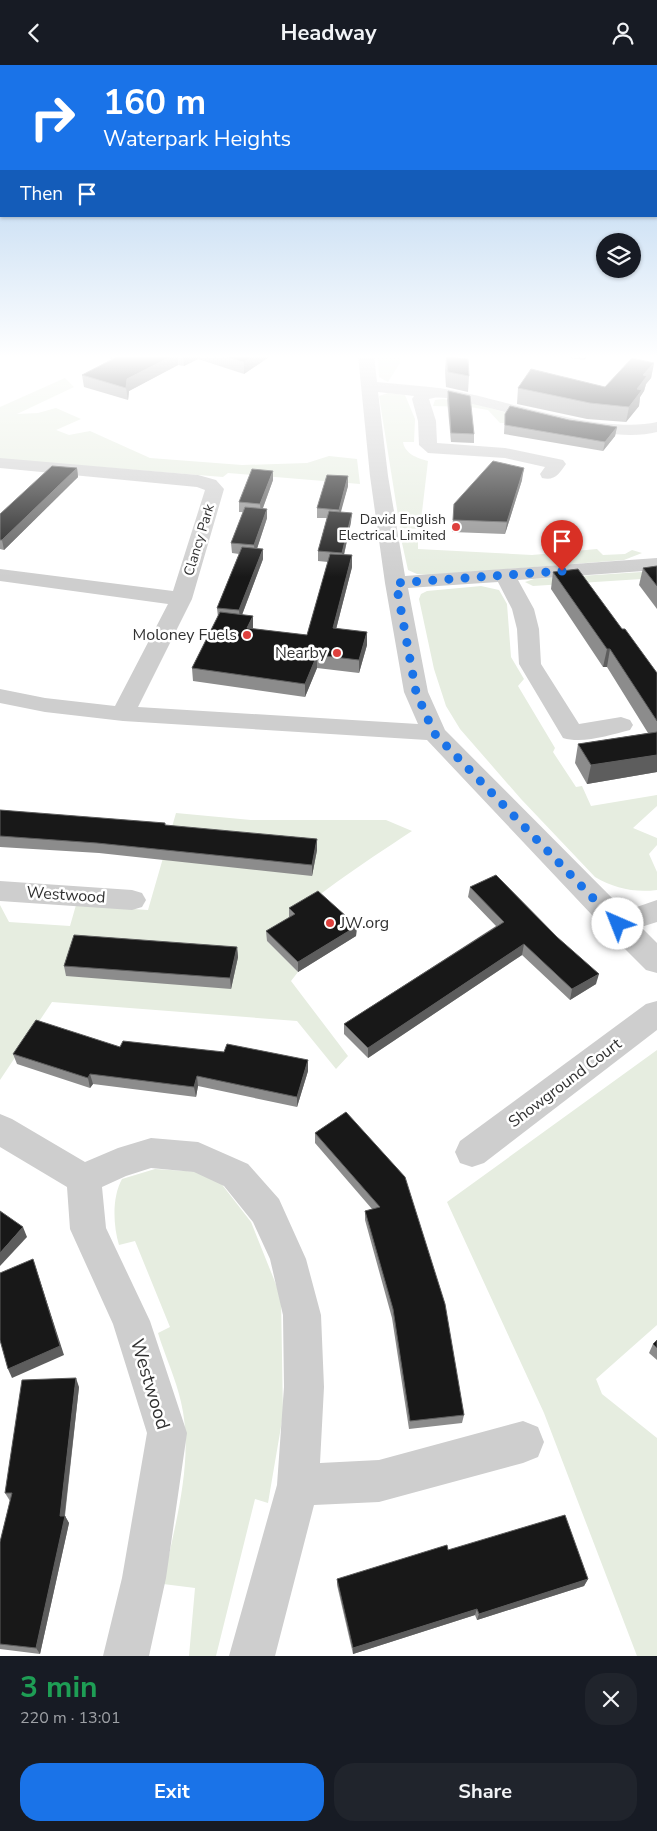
<!DOCTYPE html>
<html lang="en">
<head>
<meta charset="utf-8">
<style>
	body { margin:0; font-family:"Nunito Sans",sans-serif; background:#20242c; color:#f1f3f6; height:100vh; display:flex; flex-direction:column; font-size:19px; white-space:nowrap }
	* { box-sizing:border-box; margin:0 }
	p { font-size:16px; color:#9ea1a6 }
	.icon { flex:none; width:28px; height:28px; fill:none; stroke:currentColor; stroke-width:2; stroke-linecap:round; stroke-linejoin:round }
	.map { position:relative; height:1591px; overflow:hidden }
	.details { display:flex; flex-direction:column; background:#171b24; flex:1 }
	.details>* { flex:none }
	.guide { position:absolute; left:0px; top:0px; width:658px; height:152px; box-shadow:0 1px 4px #0004; background:#1a73e8; color:#fff; overflow:hidden }
	.fabs { position:absolute; left:596px; top:168px; display:grid; gap:10px }
	.fabs a { display:grid; place-items:center; width:45px; height:45px; border-radius:50%; background:#171b24; box-shadow:0 1px 4px #0004; font-size:25px }
	.pin { position:absolute; display:grid; place-items:center; width:42px; height:42px; color:#fff; margin:-51px -21px; border-radius:50% 50% 50% 0; rotate:-45deg; box-shadow:0 0 5px #0007 }
	.pin .icon { rotate:45deg }
	.me { position:absolute; width:55px; margin:-28px; rotate:316deg; stroke-linejoin:round; filter:drop-shadow(0 0 4px #0008) }
	.turn { display:flex; align-items:center; gap:18px; height:105px; padding:0 20px; font-size:22px }
	.turn .icon { width:65px; height:65px; stroke-width:2.5 }
	.turn b { display:block; font-size:35px; line-height:42px }
	.then { display:flex; align-items:center; height:48px; padding:0 20px; background:#0003; gap:10px; font-size:19px }
	.round { display:grid; place-items:center; flex:none; width:52px; height:52px; border-radius:20px; background:#20242c }
	.head { display:flex; align-items:center; justify-content:space-between; height:85px; padding:0 20px }
	h1 { font-size:30px; font-weight:700; line-height:38px; color:#1e9e55 }
	.button { display:flex; gap:10px; margin-top:auto; padding:10px 20px }
	.button a { flex:1; height:58px; border-radius:20px; background:#1a73e8; color:#fff; font-size:20px; font-weight:700; line-height:58px; text-align:center }
	.button a+a { background:#20242c; color:#f1f3f6 }
	header { display:flex; justify-content:space-between; align-items:center; height:65px; padding:0 20px; background:#171b24; font-size:22px; font-weight:700 }
	.map>svg:first-child { display:block }
	.green { fill:#e6ede0 }
	.lines { fill:none; stroke-linecap:round; stroke-linejoin:round }
	.minor { fill:#cecece; fill-rule:evenodd }
	.wall { fill:#8c8c8c }
	.shaded-wall { fill:#5d5d5d }
	.building { fill:#181818; stroke:#5d5d5d }
	.route { stroke:#1a73e8; stroke-width:9; stroke-dasharray:0 16.2 }
	.poi-dot { fill:#de403d; stroke:#fff; stroke-width:2 }
	.labels { text-anchor:middle; dominant-baseline:central; stroke-width:5; stroke-linejoin:round; paint-order:stroke }
	.far-poi-label { font-size:14px; fill:#313131; stroke:#fff; text-anchor:end }
	.far-street-label { font-size:14px; fill:#313131; stroke:#fff }
	.poi-label { font-size:16px; fill:#313131; stroke:#fff; text-anchor:end }
	.street-label { font-size:16px; fill:#313131; stroke:#fff }
	.near-street-label { font-size:19px; fill:#313131; stroke:#fff }
</style>
</head>
<body>
<header><svg class="icon" aria-label="back" viewBox="0 0 24 24"><path d="M15 5l-7 7 7 7"/></svg>Headway<svg class="icon" aria-label="person" viewBox="0 0 24 24"><circle cx="12" cy="8" r="4"/><path d="M4 21q1-7 8-7t8 7"/></svg></header>
<div class="map">
<svg width="657" height="1591" viewBox="0 0 657 1591">
	<rect width="100%" height="100%" fill="#fff"/>
	<g class="green">
		<polygon points="378,290 400,290 400,298 388,317 379,312"/>
		<polygon points="65,313 74,322 17,349 38,348 56,343 81,354 56,365 69,370 90,366 150,393 242,400 307,398 329,391 357,394 360,419 228,408 223,412 0,394 0,342"/>
		<path d="M 388,328 L 405,330 L 415,354 L 414,377 L 403,377 C 405,389 417,393 428,396 L 420,464 L 400,463 L 379,331 Z"/>
		<polygon points="443,334 477,339 510,349 504,358 500,358 488,345 470,342 433,341 435,335"/>
		<polygon points="404,475 418,475 418,484 532,490 597,484 603,490 625,489 632,485 642,488 624,495 430,510 417,509 408,505 402,478"/>
		<polygon points="657,506 657,513 533,521 525,517 534,514"/>
		<path d="M 481,521 L 499,525 L 507,539 L 511,592 L 524,614 L 518,621 L 555,683 L 553,687 L 576,722 L 582,721 L 591,741 L 657,730 L 657,741 L 633,763 L 657,773 L 657,780 L 649,789 L 657,807 L 657,825 C 634,828 614,823 595,812 L 521,734 L 460,664 L 446,641 L 434,604 L 419,534 L 421,529 L 427,526 Z"/>
		<path d="M 176,748 L 251,755 L 386,755 L 412,766 C 361,800 310,832 267,876 L 298,907 L 291,916 L 348,991 L 336,1004 L 297,956 L 52,937 L 0,1015 L 0,840 L 9,857 L 70,861 L 76,840 L 148,845 Z"/>
		<polygon points="657,985 657,1260 596,1314 602,1329 657,1373 657,1591 637,1591 544,1348 447,1137"/>
		<path d="M 155,1104 L 201,1107 L 220,1117 L 251,1157 L 281,1232 L 283,1350 L 268,1438 L 255,1434 L 216,1591 L 189,1591 L 195,1523 L 163,1519 C 174,1461 195,1396 181,1337 C 176,1314 165,1291 158,1268 L 170,1262 L 135,1176 L 119,1180 C 113,1160 112,1132 122,1114 Z"/>
	</g>
	<g class="lines">
		<g class="minor">
			<path d="M 358,290 L 374,290 L 377,317 C 405,320 434,321 461,327 C 513,338 607,369 657,357 L 657,367 C 612,379 524,351 477,340 C 464,337 440,329 429,334 L 436,356 L 437,378 L 505,383 L 563,395 L 566,399 C 559,409 555,416 542,413 L 540,409 L 545,402 L 505,393 L 428,388 L 419,380 L 418,356 L 412,334 L 414,331 L 378,327 L 388,411 L 405,511 L 657,493 L 657,505 L 518,515 L 534,544 L 539,564 L 541,599 L 579,659 L 621,652 L 630,655 L 633,660 L 630,665 C 610,670 583,679 563,673 L 519,599 L 517,564 L 512,544 L 498,517 L 408,523 L 428,627 L 445,665 L 625,846 L 657,835 L 657,857 L 641,862 L 657,878 L 657,908 L 646,905 L 608,867 L 427,675 L 123,656 L 45,647 L 0,638 L 0,624 L 45,633 L 115,641 L 168,539 L 0,516 L 0,504 L 173,526 L 205,425 L 197,422 L 0,403 L 0,393 L 198,410 L 216,415 L 224,424 L 192,534 L 138,642 L 418,659 L 404,627 L 385,518 L 370,411 Z"/>
			<polygon points="0,816 132,825 142,828 146,835 142,842 132,845 0,836"/>
			<polygon points="657,936 657,965 484,1098 472,1102 460,1098 455,1087 460,1076 646,939"/>
			<polygon points="0,1049 12,1054 85,1097 118,1083 151,1073 198,1077 248,1099 279,1134 306,1194 321,1250 324,1322 320,1398 379,1395 523,1356 538,1362 544,1377 538,1392 523,1398 379,1437 314,1440 275,1591 229,1591 277,1420 284,1322 283,1250 270,1194 253,1157 224,1121 194,1107 151,1103 126,1111 102,1122 106,1163 150,1256 187,1368 166,1513 149,1591 103,1591 122,1513 147,1368 113,1259 70,1164 67,1122 0,1082"/>
		</g>
	</g>
	<g class="wall">
		<polygon points="101,290 272,290 244,309 198,294 184,301 178,300 129,326 128,335 84,322 82,310 112,294"/>
		<polygon points="564,290 589,290 584,295 564,292"/>
		<polygon points="446,291 469,311 468,327 446,322 445,306"/>
		<polygon points="654,298 651,313 646,319 644,326 640,332 639,341 626,357 587,354 517,339 518,323 605,322"/>
		<polygon points="448,326 474,369 474,378 451,377 447,335"/>
		<polygon points="505,349 569,355 617,362 615,371 603,386 504,369"/>
		<polygon points="77,403 78,412 4,485 0,484 0,449"/>
		<polygon points="273,406 273,415 263,443 267,453 257,483 263,494 242,550 253,564 307,570 328,497 318,496 318,486 327,453 317,453 317,443 348,411 348,421 340,447 351,457 344,490 352,490 352,502 336,564 367,580 359,608 317,603 305,632 193,616 192,603 218,552 217,543 239,489 232,488 231,478 243,447 239,447 239,437"/>
		<polygon points="522,415 505,469 452,467 454,439"/>
		<polygon points="657,501 657,544 639,520 643,503"/>
		<polygon points="553,507 622,564 657,608 657,707 587,719 575,698 578,679 648,668 607,602 603,602 551,524"/>
		<polygon points="0,745 317,774 317,785 312,811 99,788 0,782"/>
		<polygon points="470,822 596,919 570,935 522,890 368,993 344,969 344,959 496,861 468,832"/>
		<polygon points="289,843 357,861 356,871 298,907 267,876 266,866 289,853"/>
		<polygon points="237,882 238,892 231,924 66,911 64,901"/>
		<polygon points="120,982 224,987 308,995 308,1006 297,1042 198,1021 196,1032 93,1019 90,1023 17,999 13,989"/>
		<polygon points="346,1047 464,1350 462,1358 409,1364 392,1253 365,1155 365,1146 372,1144 315,1078 315,1068"/>
		<polygon points="657,1275 657,1295 649,1288 653,1279"/>
		<polygon points="79,1322 65,1451 69,1458 40,1589 0,1584 0,1477 10,1436 5,1428"/>
		<polygon points="448,1485 588,1514 584,1521 477,1555 475,1550 353,1589 337,1520 337,1514"/>
	</g>
	<g class="shaded-wall">
		<polygon points="174,290 178,290 178,300 129,326 128,335 126,323 127,314"/>
		<polygon points="183,290 197,290 198,294 184,301"/>
		<polygon points="254,290 272,290 244,309 244,297"/>
		<polygon points="585,290 589,290 584,295"/>
		<polygon points="654,298 651,313 646,319 644,326 640,332 639,341 626,357 629,342 643,310"/>
		<polygon points="617,362 615,371 603,386 605,377"/>
		<polygon points="77,403 78,412 4,485 2,475"/>
		<polygon points="524,403 522,415 505,469 507,457"/>
		<polygon points="273,406 273,415 261,448 260,439"/>
		<polygon points="348,411 348,421 339,454 339,445"/>
		<polygon points="267,444 267,453 255,490 254,480"/>
		<polygon points="352,448 351,457 342,498 342,488"/>
		<polygon points="263,484 263,494 240,555 239,545"/>
		<polygon points="352,490 352,502 333,576 333,563"/>
		<polygon points="253,551 253,563 247,563"/>
		<polygon points="367,567 367,580 359,608 359,595"/>
		<polygon points="607,584 610,584 607,602 603,602"/>
		<polygon points="317,590 317,603 305,632 305,619"/>
		<polygon points="657,690 657,707 587,719 591,700"/>
		<polygon points="317,774 317,785 312,811 312,800"/>
		<polygon points="357,861 356,871 298,907 298,897"/>
		<polygon points="524,879 522,890 368,993 368,983"/>
		<polygon points="237,882 238,892 231,924 230,913"/>
		<polygon points="599,909 596,919 570,935 572,924"/>
		<polygon points="308,995 308,1006 297,1042 297,1032"/>
		<polygon points="90,1009 93,1019 90,1023 88,1013"/>
		<polygon points="197,1011 198,1021 196,1032 194,1022"/>
		<polygon points="23,1162 27,1172 0,1201 0,1188"/>
		<polygon points="33,1194 64,1290 12,1313 8,1304"/>
		<polygon points="76,1313 79,1322 64,1455 65,1451 69,1458 40,1589 36,1583 60,1451"/>
		<polygon points="588,1514 584,1521 477,1555 479,1549"/>
		<polygon points="477,1544 475,1550 353,1589 353,1583"/>
	</g>
	<g class="building">
		<polygon points="121,290 174,290 127,314 126,323 82,310"/>
		<polygon points="220,290 254,290 244,297"/>
		<polygon points="446,291 468,294 469,311 448,307"/>
		<polygon points="632,293 654,298 643,310 647,311 637,324 642,325 629,342 590,338 518,323 531,304 605,322"/>
		<polygon points="448,326 470,331 474,369 451,368"/>
		<polygon points="510,341 569,355 617,362 605,377 505,360 505,349"/>
		<polygon points="493,396 524,403 507,457 453,455 454,439"/>
		<polygon points="52,401 77,403 2,475 0,475 0,449"/>
		<polygon points="252,404 273,406 260,439 239,437"/>
		<polygon points="327,410 348,411 339,445 317,443"/>
		<polygon points="245,442 267,444 254,480 231,478"/>
		<polygon points="329,446 352,448 342,488 318,486"/>
		<polygon points="242,482 263,484 239,545 217,543"/>
		<polygon points="330,489 352,490 333,563 367,567 359,595 317,590 305,619 192,603 220,547 253,551 247,563 307,570"/>
		<polygon points="657,501 657,521 643,503"/>
		<polygon points="578,504 622,564 625,564 657,608 657,656 610,584 607,584 553,507"/>
		<polygon points="657,667 657,690 591,700 578,679"/>
		<polygon points="0,745 165,758 165,760 317,774 312,800 97,778 0,771"/>
		<polygon points="496,810 557,872 599,909 572,924 524,879 368,983 344,959 504,857 470,822"/>
		<polygon points="318,826 357,861 298,897 266,866 295,849 289,843"/>
		<polygon points="74,870 237,882 230,913 64,901"/>
		<polygon points="36,955 120,982 123,976 224,987 227,979 308,995 297,1032 197,1011 194,1022 90,1009 88,1013 13,989"/>
		<polygon points="346,1047 405,1112 445,1239 464,1350 410,1356 393,1244 365,1146 380,1142 315,1068"/>
		<polygon points="0,1146 23,1162 0,1188"/>
		<polygon points="33,1194 60,1281 8,1304 0,1275 0,1208"/>
		<polygon points="657,1275 657,1283 653,1279"/>
		<polygon points="76,1313 60,1451 65,1451 36,1583 0,1579 0,1477 12,1428 5,1428 22,1315"/>
		<polygon points="565,1450 588,1514 479,1549 477,1544 353,1583 337,1514 447,1480 448,1485"/>
	</g>
	<linearGradient id="sky" x2="0" y2="1"><stop stop-color="#9dc4ea"/><stop offset="0.57" stop-color="#fff"/><stop offset="1" stop-color="#fff" stop-opacity="0"/></linearGradient>
	<rect width="657" height="512" fill="url(#sky)"/>
	<g class="lines">
		<polyline class="route" points="562,506 396,518 416,627 434,668 618,859"/>
	</g>
	<g class="poi-dot">
		<circle cx="456" cy="462" r="5"/>
		<circle cx="247" cy="570" r="5"/>
		<circle cx="337" cy="588" r="5"/>
		<circle cx="330" cy="858" r="5"/>
	</g>
	<g class="labels">
		<g class="far-poi-label">
			<text x="446" y="454">David English<tspan x="446" dy="16">Electrical Limited</tspan></text>
		</g>
		<g class="far-street-label">
			<text transform="translate(199 475) rotate(-73)">Clancy Park</text>
		</g>
		<g class="poi-label">
			<text x="237" y="570">Moloney Fuels</text>
			<text x="327" y="588">Nearby</text>
			<text x="340" y="858" text-anchor="start">JW.org</text>
		</g>
		<g class="street-label">
			<text transform="translate(66 830) rotate(4)">Westwood</text>
			<text transform="translate(565 1018) rotate(-37)">Showground Court</text>
		</g>
		<g class="near-street-label">
			<text transform="translate(150 1319) rotate(73)">Westwood</text>
		</g>
	</g>
</svg>
<div class="fabs">
<a><svg class="icon" aria-label="layers" viewBox="0 0 24 24"><path d="M12 4l9 5-9 5-9-5zM3 14l9 5 9-5"/></svg></a>
</div>
<div class="pin" style="left:562px;top:506px;background:#d93025"><svg class="icon" aria-label="arrive" viewBox="0 0 24 24"><path d="M6 21V4h12l-3 4 3 4H6"/></svg></div>
<svg class="me" style="left:618px;top:859px" viewBox="-20 -20 40 40"><circle r="19" fill="#fff"/><path d="M0-13L10 11 0 6-10 11z" fill="#1a73e8"/></svg>
<div class="guide">
<div class="turn"><svg class="icon" aria-label="right" viewBox="0 0 24 24"><path d="M7 20v-9h11M14 6l5 5-5 5"/></svg><div><b>160 m</b>Waterpark Heights</div></div>
<div class="then">Then<svg class="icon" aria-label="arrive" viewBox="0 0 24 24"><path d="M6 21V4h12l-3 4 3 4H6"/></svg></div>
</div>
</div>
<section class="details">
<div class="head"><div><h1>3 min</h1><p>220 m · 13:01</p></div><a class="round"><svg class="icon" aria-label="close" viewBox="0 0 24 24"><path d="M6 6l12 12M18 6L6 18"/></svg></a></div>
<div class="button"><a>Exit</a><a>Share</a></div>
</section>
</body>
</html>
